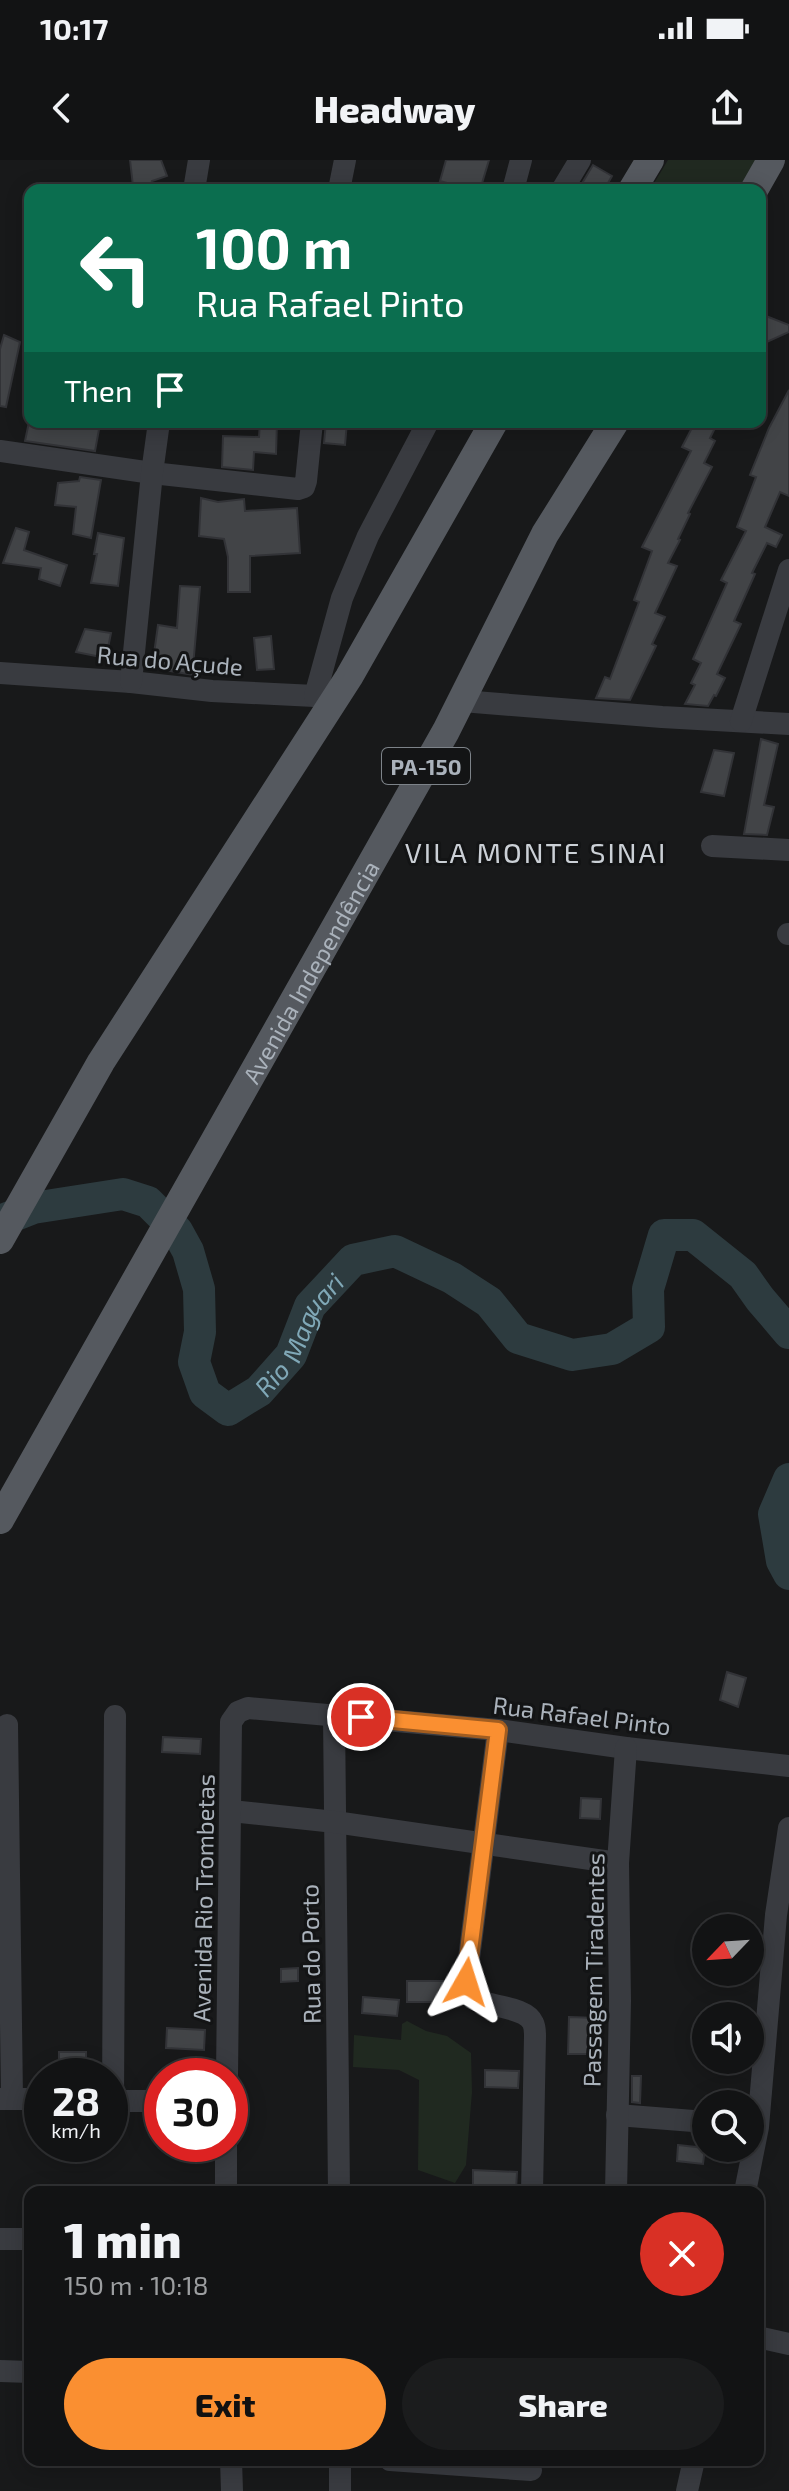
<!DOCTYPE html>
<html lang="en">
<head>
<meta charset="utf-8">
<style>
	body { margin:0; font-family:"Exo 2",sans-serif; background:#1b1c1d; color:#f1f3f6; height:100vh; display:flex; flex-direction:column; font-size:30px; white-space:nowrap }
	* { box-sizing:border-box; margin:0 }
	p { font-size:26px; color:#9c9ea0 }
	.icon { flex:none; width:44px; height:44px; fill:none; stroke:currentColor; stroke-width:2; stroke-linecap:round; stroke-linejoin:round }
	.map { position:relative; flex:1; overflow:hidden }
	.sheet { position:absolute; left:24px; top:2026px; width:740px; height:280px; display:flex; flex-direction:column; background:#121314; border-radius:16px; box-shadow:0 4px 20px #0003,0 0 0 2px #313234 }
	.sheet>* { flex:none }
	.top-card { position:absolute; left:24px; top:24px; width:742px; height:244px; border-radius:16px; box-shadow:0 4px 20px #0003,0 0 0 2px #313234; background:#0b6e4f; color:#fff; overflow:hidden }
	.needle { width:52px; rotate:245deg }
	.buttons { position:absolute; left:692px; top:1754px; display:grid; gap:16px }
	.buttons a { display:grid; place-items:center; width:72px; height:72px; border-radius:50%; background:#121314; box-shadow:0 4px 20px #0003,0 0 0 2px #313234; font-size:40px }
	.speed { position:absolute; left:24px; top:1898px; display:flex; gap:16px; font-size:40px; font-weight:700; text-align:center }
	.speed>* { display:grid; place-content:center; width:104px; height:104px; border-radius:50%; background:#121314; box-shadow:0 4px 20px #0003,0 0 0 2px #313234; line-height:1 }
	.speed small { font-size:20px; font-weight:400 }
	.speed .limit { border:12px solid #d22; background:#fff; color:#111 }
	.pin { position:absolute; display:grid; place-items:center; width:68px; height:68px; color:#fff; margin:-34px; border:4px solid #fff; border-radius:50%; box-shadow:0 2px 8px #0007 }
	.me { position:absolute; width:88px; margin:-44px; rotate:6deg; stroke-linejoin:round; filter:drop-shadow(0 0 6px #0008) }
	.turn { display:flex; align-items:center; gap:28px; height:168px; padding:0 40px; font-size:36px }
	.turn .icon { width:104px; height:104px; stroke-width:2.5 }
	.turn b { display:block; font-size:56px; line-height:68px }
	.then { display:flex; align-items:center; height:76px; padding:0 40px; background:#0003; gap:16px; font-size:30px }
	.round { display:grid; place-items:center; flex:none; width:84px; height:84px; border-radius:42px; background:#1b1c1d }
	.overview { display:flex; align-items:center; justify-content:space-between; height:136px; padding:0 40px }
	h1 { font-size:48px; font-weight:800; line-height:60px }
	.button { display:flex; gap:16px; margin-top:auto; padding:16px 40px }
	.button a { flex:1; height:92px; border-radius:48px; background:#fa8f31; color:#111; font-size:32px; font-weight:800; line-height:92px; text-align:center }
	.button a+a { background:#1b1c1d; color:#f1f3f6 }
	.status { display:flex; justify-content:space-between; align-items:center; height:56px; padding:0 40px; background:#121314; direction:ltr }
	.status svg { height:22px; fill:currentColor }
	header { display:flex; justify-content:space-between; align-items:center; height:104px; padding:0 40px; background:#121314; font-size:36px; font-weight:800 }
	.map>svg:first-child { display:block }
	.green { fill:#202920 }
	.lines { fill:none; stroke-linecap:round; stroke-linejoin:round }
	.river { stroke:#2d3b3f; stroke-width:32 }
	.building { fill:#424447; stroke:#323337; stroke-width:2 }
	.minor { stroke:#393b40; stroke-width:22 }
	.major { stroke:#55595f; stroke-width:28 }
	.route-casing { stroke:#a25d20; stroke-width:20 }
	.route { stroke:#fa8f31; stroke-width:14 }
	.labels { text-anchor:middle; dominant-baseline:central; stroke-width:6; stroke-linejoin:round; paint-order:stroke }
	.shield { fill:#131415; stroke:#7d8389; stroke-width:2 }
	.shield-label { font-size:22px; font-weight:bold; fill:#aab2bb }
	.street-label { font-size:24px; fill:#aab2bb; stroke:#131415 }
	.water-label { font-size:26px; font-style:italic; fill:#80a8b7; stroke:#131415 }
	.quarter-label { font-size:28px; letter-spacing:2px; fill:#cbd0d6; stroke:#131415 }
</style>
</head>
<body>
<div class="status"><b>10:17</b><svg viewBox="0 0 49 12"><path d="M0 12V9h3v3zM5 12V6h3v6zM10 12V3h3v9zM15 12V0h3v12zM26 1h20v11H26zM47 4h2v5h-2z"/></svg></div>
<header><svg class="icon" aria-label="back" viewBox="0 0 24 24"><path d="M15 5l-7 7 7 7"/></svg>Headway<svg class="icon" aria-label="share" viewBox="0 0 24 24"><path d="M12 15V3M7 8l5-5 5 5M5 13v7h14v-7"/></svg></header>
<div class="map">
<svg width="789" height="2331" viewBox="0 0 789 2331">
	<rect width="100%" height="100%" fill="#18191a"/>
	<g class="green">
		<polygon points="668,0 762,0 745,30 650,30"/>
		<polygon points="407,1861 426,1871 447,1876 471,1893 472,1932 466,2005 455,2023 418,2010 419,1920 399,1910 353,1907 354,1875 401,1880 402,1864"/>
	</g>
	<g class="lines">
		<g class="river">
			<path id="s1" d="M 0,1061 L 33,1048 L 123,1034 L 148,1042 L 177,1071 L 188,1091 L 199,1129 L 200,1172 L 194,1202 L 205,1233 L 228,1250 L 259,1231 L 291,1195 L 310,1146 L 353,1100 L 395,1091 L 452,1118 L 489,1142 L 518,1178 L 572,1195 L 612,1189 L 649,1167 L 648,1129 L 664,1075 L 693,1075 L 743,1115 L 760,1139 L 789,1173"/>
			<polyline points="789,1319 774,1354 782,1401 789,1414"/>
		</g>
	</g>
	<g class="building">
		<polygon points="130,0 161,0 167,16 152,21 150,30 133,26"/>
		<polygon points="446,0 489,0 480,30 471,30 440,21"/>
		<polygon points="593,5 612,16 604,30 578,30"/>
		<polygon points="766,156 789,165 789,172 760,185"/>
		<polygon points="4,175 20,182 6,247 0,246 0,189"/>
		<polygon points="789,230 789,336 780,332 765,367 782,375 776,387 767,383 752,413 755,414 734,461 741,464 717,514 725,518 716,536 714,535 708,546 685,544 695,525 691,523 701,503 693,499 727,423 721,420 746,371 737,367 756,317 750,315 769,268"/>
		<polygon points="29,262 90,262 100,264 95,291 25,281"/>
		<polygon points="260,262 277,262 276,294 254,292 253,310 222,307 223,276 259,277"/>
		<polygon points="326,262 347,262 345,285 324,283"/>
		<polygon points="695,262 718,262 710,278 715,281 704,303 712,307 688,353 690,354 678,379 680,380 668,403 677,406 655,453 665,457 652,484 656,486 630,540 596,538 605,517 610,519 639,442 634,440 652,391 642,387 691,291 682,287"/>
		<polygon points="80,317 101,320 91,378 73,374 76,347 55,345 58,323 79,321"/>
		<polygon points="201,338 218,342 244,339 245,351 297,348 300,393 250,396 250,432 228,432 228,397 224,379 199,376"/>
		<polygon points="16,368 29,372 24,390 67,405 60,426 39,419 41,408 3,403"/>
		<polygon points="98,373 124,378 118,426 91,423 97,394 94,394"/>
		<polygon points="180,426 200,427 193,507 194,515 152,508 158,465 177,468"/>
		<polygon points="85,469 111,473 106,498 76,492"/>
		<polygon points="271,476 274,509 257,510 254,478"/>
		<polygon points="761,579 778,584 764,645 774,647 767,675 744,674"/>
		<polygon points="714,590 734,593 724,636 701,632"/>
		<polygon points="727,1512 746,1518 738,1547 720,1540"/>
		<polygon points="163,1577 201,1579 200,1594 162,1592"/>
		<polygon points="581,1638 601,1639 600,1659 580,1658"/>
		<polygon points="298,1808 298,1821 281,1822 281,1809"/>
		<rect x="407" y="1821" width="42" height="21"/>
		<polygon points="363,1837 399,1840 397,1856 362,1853"/>
		<polygon points="569,1857 597,1858 596,1894 568,1894"/>
		<polygon points="167,1868 205,1870 204,1890 166,1888"/>
		<polygon points="59,1892 86,1892 86,1909 59,1908"/>
		<polygon points="485,1910 519,1911 518,1928 485,1927"/>
		<polygon points="632,1916 641,1916 640,1943 632,1942"/>
		<polygon points="179,1984 204,1984 204,1999 179,1998"/>
		<polygon points="678,1985 705,1988 703,2004 677,2001"/>
		<polygon points="473,2010 517,2012 516,2031 473,2028"/>
	</g>
	<g class="lines">
		<g class="minor">
			<polyline points="194,30 199,0"/>
			<polyline points="339,30 345,0"/>
			<polyline points="513,30 521,0"/>
			<polyline points="562,30 580,0"/>
			<polyline points="0,291 152,313 298,329 304,327 306,321 312,262"/>
			<polyline points="0,513 131,522 212,531 315,536 336,539"/>
			<polyline points="131,522 152,313 159,262"/>
			<polyline points="315,536 342,438 368,376 428,262"/>
			<polyline points="462,541 662,557 789,564"/>
			<polyline points="741,561 789,410"/>
			<polyline points="712,686 789,690"/>
			<polyline points="788,774 789,774"/>
			<polyline points="334,1555 339,2032"/>
			<polyline points="7,1565 12,1938"/>
			<path d="M 498,1570 L 466,1822 L 472,1838 C 487,1847 526,1846 533,1863 C 535,1867 535,1872 535,1876 L 532,2032"/>
			<polyline points="231,1651 335,1662 618,1703"/>
			<polyline points="227,1916 231,1562 238,1552 248,1548 498,1570 626,1588 789,1606"/>
			<polyline points="0,1939 42,1939"/>
			<polyline points="110,1941 162,1941"/>
			<polyline points="113,1941 115,1556"/>
			<polyline points="617,1955 706,1962"/>
			<polyline points="226,2032 226,1984"/>
			<polyline points="616,2032 620,1841 618,1703 626,1588"/>
			<polyline points="745,2032 758,1967 776,1755 789,1668"/>
			<polyline points="0,2079 30,2079"/>
			<polyline points="758,2177 789,2184"/>
			<polyline points="0,2211 30,2212"/>
			<polyline points="231,2300 232,2331"/>
			<polyline points="390,2300 531,2310"/>
			<polyline points="340,2331 340,2300"/>
			<polyline points="687,2331 694,2300"/>
		</g>
		<g class="major">
			<polyline points="632,30 650,0"/>
			<polyline points="754,30 771,0"/>
			<polyline points="0,1080 101,902 349,517 494,262"/>
			<path id="s2" d="M 0,1360 L 446,571 L 545,374 L 615,262"/>
		</g>
	</g>
	<g class="lines">
		<g class="route-casing">
			<polyline id="route" points="361,1557 498,1570 466,1822"/>
		</g>
		<use href="#route" class="route"/>
	</g>
	<g class="labels">
		<rect class="shield" x="382" y="588" width="88" height="36" rx="6"/>
		<g class="shield-label">
			<text x="426" y="606">PA-150</text>
		</g>
		<g class="street-label">
			<text transform="translate(170 500) rotate(5)">Rua do Açude</text>
			<text stroke="none"><textPath href="#s2" startOffset="630">Avenida Independência</textPath></text>
			<text transform="translate(582 1555) rotate(7)">Rua Rafael Pinto</text>
			<text transform="translate(203 1738) rotate(-89)">Avenida Rio Trombetas</text>
			<text transform="translate(310 1794) rotate(-91)">Rua do Porto</text>
			<text transform="translate(593 1810) rotate(-89)">Passagem Tiradentes</text>
		</g>
		<g class="water-label">
			<text stroke="none"><textPath href="#s1" startOffset="498">Rio Maguari</textPath></text>
		</g>
		<g class="quarter-label">
			<text x="536" y="692">VILA MONTE SINAI</text>
		</g>
	</g>
</svg>
<div class="buttons">
<a><svg class="needle" viewBox="-14 -14 28 28"><path d="M0-13l5 13h-10z" fill="#e53935"/><path d="M0 13l5-13h-10z" fill="#9c9ea0"/></svg></a>
<a><svg class="icon" aria-label="sound" viewBox="0 0 24 24"><path d="M4 9h4l5-4v14l-5-4H4zM17 9q2 3 0 6"/></svg></a>
<a><svg class="icon" aria-label="search" viewBox="0 0 24 24"><circle cx="10" cy="10" r="6"/><path d="M15 15l6 6"/></svg></a>
</div>
<div class="speed"><div>28<small>km/h</small></div><div class="limit">30</div></div>
<div class="pin" style="left:361px;top:1557px;background:#d93025"><svg class="icon" aria-label="arrive" viewBox="0 0 24 24"><path d="M6 21V4h12l-3 4 3 4H6"/></svg></div>
<svg class="me" style="left:466px;top:1822px" viewBox="-20 -20 40 40"><path d="M0-17L14 15 0 8-14 15z" fill="#fa8f31" stroke="#fff" stroke-width="4"/></svg>
<div class="top-card">
<div class="turn"><svg class="icon" aria-label="left" viewBox="0 0 24 24"><path d="M17 20v-9H6M10 6l-5 5 5 5"/></svg><div><b>100 m</b>Rua Rafael Pinto</div></div>
<div class="then">Then<svg class="icon" aria-label="arrive" viewBox="0 0 24 24"><path d="M6 21V4h12l-3 4 3 4H6"/></svg></div>
</div>
<section class="sheet">
<div class="overview"><div><h1>1 min</h1><p>150 m · 10:18</p></div><a class="round" style="background:#d93025;color:#fff"><svg class="icon" aria-label="close" viewBox="0 0 24 24"><path d="M6 6l12 12M18 6L6 18"/></svg></a></div>
<div class="button"><a>Exit</a><a>Share</a></div>
</section>
</div>
</body>
</html>
